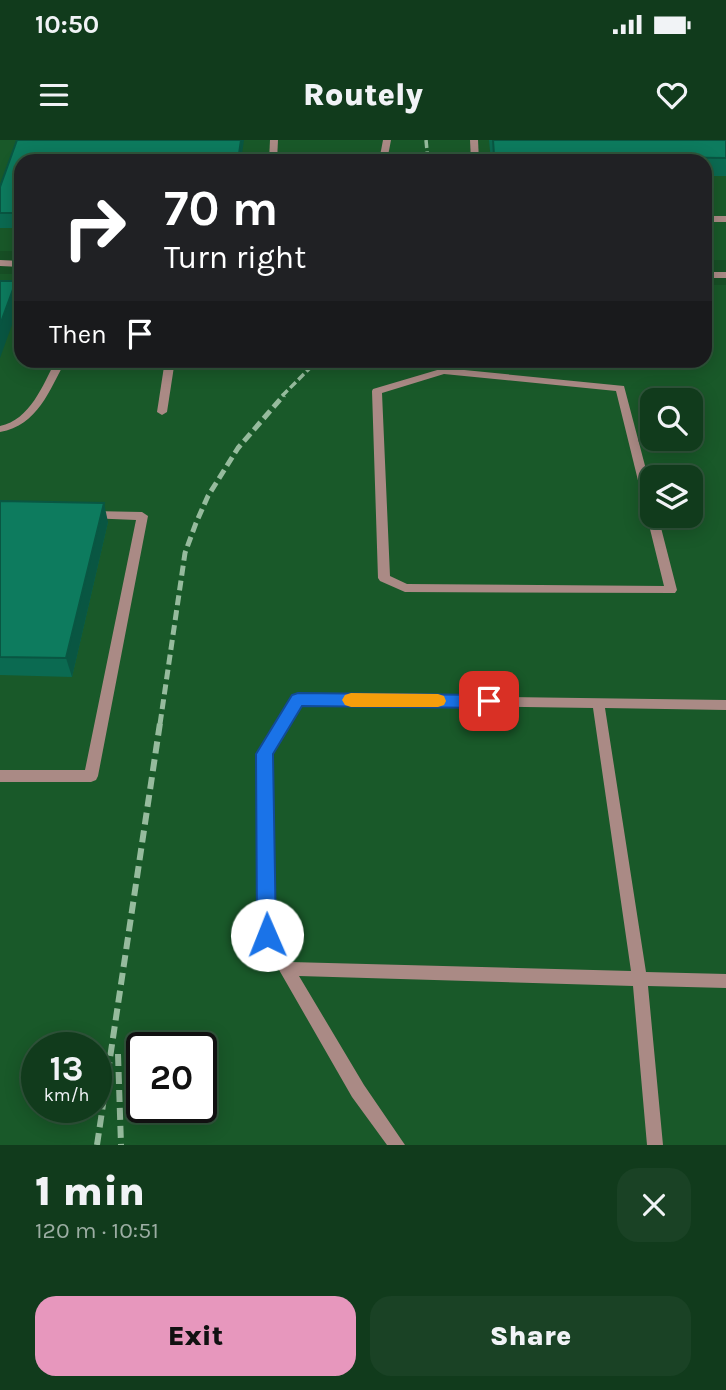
<!DOCTYPE html>
<html lang="en">
<head>
<meta charset="utf-8">
<style>
	body { margin:0; font-family:Karla,sans-serif; background:#1a4225; color:#f1f3f6; height:100vh; display:flex; flex-direction:column; font-size:26px; white-space:nowrap }
	* { box-sizing:border-box; margin:0 }
	p { font-size:23px; color:#9cada3 }
	.icon { flex:none; width:38px; height:38px; fill:none; stroke:currentColor; stroke-width:2; stroke-linecap:round; stroke-linejoin:round }
	.map { position:relative; height:1005px; overflow:hidden }
	.details { display:flex; flex-direction:column; background:#113b1c; flex:1 }
	.details>* { flex:none }
	.banner { position:absolute; left:14px; top:14px; width:698px; height:214px; border-radius:21px; box-shadow:0 4px 18px #0003,0 0 0 2px #30553b; background:#202124; color:#fff; overflow:hidden }
	.controls { position:absolute; left:640px; top:248px; display:grid; gap:14px }
	.controls a { display:grid; place-items:center; width:63px; height:63px; border-radius:14px; background:#113b1c; box-shadow:0 4px 18px #0003,0 0 0 2px #30553b; font-size:35px }
	.speed { position:absolute; left:21px; top:892px; display:flex; gap:14px; font-size:35px; font-weight:700; text-align:center }
	.speed>* { display:grid; place-content:center; width:91px; height:91px; border-radius:50%; background:#113b1c; box-shadow:0 4px 18px #0003,0 0 0 2px #30553b; line-height:1 }
	.speed small { font-size:18px; font-weight:400 }
	.speed .limit { border:4px solid #111; border-radius:10px; background:#fff; color:#111 }
	.pin { position:absolute; display:grid; place-items:center; width:60px; height:60px; color:#fff; margin:-30px; border-radius:14px; box-shadow:0 4px 10px #0006 }
	.me { position:absolute; width:77px; margin:-38px; rotate:359deg; stroke-linejoin:round; filter:drop-shadow(0 0 5px #0008) }
	.turn { display:flex; align-items:center; gap:24px; height:147px; padding:0 35px; font-size:32px }
	.turn .icon { width:91px; height:91px; stroke-width:2.5 }
	.turn b { display:block; font-size:49px; line-height:60px }
	.then { display:flex; align-items:center; height:66px; padding:0 35px; background:#0003; gap:14px; font-size:26px }
	.round { display:grid; place-items:center; flex:none; width:74px; height:74px; border-radius:21px; background:#1a4225 }
	.headline { display:flex; align-items:center; justify-content:space-between; height:119px; padding:0 35px }
	h1 { font-size:42px; font-weight:800; line-height:52px }
	.cta { display:flex; gap:14px; margin-top:auto; padding:14px 35px }
	.cta a { flex:1; height:80px; border-radius:21px; background:#e797bd; color:#111; font-size:28px; font-weight:800; line-height:80px; text-align:center }
	.cta a+a { background:#1a4225; color:#f1f3f6 }
	.status { display:flex; justify-content:space-between; align-items:center; height:49px; padding:0 35px; background:#113b1c; direction:ltr }
	.status svg { height:19px; fill:currentColor }
	header { display:flex; justify-content:space-between; align-items:center; height:91px; padding:0 35px; background:#113b1c; font-size:32px; font-weight:800 }
	.map>svg:first-child { display:block }
	.built { fill:#195929; fill-rule:evenodd }
	.lines { fill:none; stroke-linecap:round; stroke-linejoin:round }
	.minor { fill:#aa8a85; fill-rule:evenodd }
	.rail-far2 { stroke:#96bb9d; stroke-width:3.5; stroke-dasharray:8 3.5; stroke-linecap:butt }
	.rail-far1 { stroke:#96bb9d; stroke-width:5; stroke-dasharray:10 5; stroke-linecap:butt }
	.rail { stroke:#96bb9d; stroke-width:6; stroke-dasharray:12 6; stroke-linecap:butt }
	.wall { fill:#0b6a51 }
	.shaded-wall { fill:#095642 }
	.building { fill:#0d7b5e; stroke:#095642; stroke-width:2 }
	.route { fill:#1a73e8; stroke:#114b97; stroke-width:2 }
	.slow { fill:#f59e0b }
</style>
</head>
<body>
<div class="status"><b>10:50</b><svg viewBox="0 0 49 12"><path d="M0 12V9h3v3zM5 12V6h3v6zM10 12V3h3v9zM15 12V0h3v12zM26 1h20v11H26zM47 4h2v5h-2z"/></svg></div>
<header><svg class="icon" aria-label="menu" viewBox="0 0 24 24"><path d="M4 6h16M4 12h16M4 18h16"/></svg>Routely<svg class="icon" aria-label="heart" viewBox="0 0 24 24"><path d="M12 20l-8-8c-3-5 5-10 8-4 3-6 11-1 8 4z"/></svg></header>
<div class="map">
<svg width="726" height="1005" viewBox="0 0 726 1005">
	<rect width="100%" height="100%" fill="#174f25"/>
	<g class="built">
		<polygon points="0,0 726,0 726,120 705,120 705,21 21,21 21,111 0,111"/>
		<path d="M 0,134 L 21,134 L 21,220 L 705,220 L 705,145 L 726,145 L 726,1005 L 0,1005 ZM 653,261 L 691,261 L 691,299 L 653,299 ZM 653,338 L 691,338 L 691,376 L 653,376 ZM 37,908 L 96,908 L 96,968 L 37,968 ZM 142,908 L 201,908 L 201,968 L 142,968 Z"/>
	</g>
	<g class="lines">
		<g class="minor">
			<polygon points="270,0 278,0 277,21 269,21"/>
			<polygon points="383,0 391,0 387,21 379,21"/>
			<polygon points="470,0 478,0 479,21 471,21"/>
			<rect x="705" y="76" width="21" height="6"/>
			<polygon points="0,120 21,121 21,127 0,126"/>
			<rect x="705" y="132" width="21" height="6"/>
			<path d="M 56,220 L 66,220 C 49,251 38,285 0,292 L 0,286 C 30,280 43,245 56,220 Z"/>
			<polygon points="165,220 175,220 167,272 162,275 157,272"/>
			<polygon points="339,220 349,220 343,225 340,224"/>
			<path d="M 444,228 L 624,246 L 653,356 L 653,376 L 658,376 L 677,450 L 675,453 L 405,452 L 380,441 L 378,438 L 372,251 L 373,249 ZM 444,234 L 616,251 L 664,446 L 407,444 L 390,436 L 382,253 Z"/>
			<polygon points="92,371 142,372 148,376 98,636 96,640 91,642 0,642 0,630 85,630 136,380 88,378 86,375 88,372"/>
			<path d="M 298,554 L 726,560 L 726,570 L 605,568 L 646,832 L 726,834 L 726,848 L 648,846 L 663,1005 L 647,1005 L 633,846 L 299,836 L 364,945 L 405,1005 L 387,1005 L 352,957 L 259,795 L 257,614 L 293,555 ZM 302,564 L 593,568 L 631,831 L 290,822 L 273,794 L 271,615 Z"/>
		</g>
		<g class="rail-far2">
			<polyline points="426,0 428,21"/>
			<polyline points="282,256 318,220"/>
		</g>
		<polyline class="rail-far1" points="160,584 185,413 196,383 208,356 238,308 284,255"/>
		<g class="rail">
			<polyline points="118,914 121,1005"/>
			<polyline points="97,1005 160,583"/>
		</g>
	</g>
	<g class="wall">
		<polygon points="489,0 726,0 726,36 705,36 705,21 491,21"/>
		<polygon points="21,21 21,88 0,88 0,47"/>
		<polygon points="0,361 108,382 72,537 0,535"/>
	</g>
	<g class="shaded-wall">
		<polygon points="241,0 244,0 241,21 238,21"/>
		<polygon points="16,141 21,160 0,218 0,185"/>
		<polygon points="104,363 108,382 72,537 66,518"/>
	</g>
	<g class="building">
		<polygon points="17,0 241,0 238,21 21,21 21,73 0,73 0,47"/>
		<polygon points="493,0 726,0 726,18 494,15"/>
		<polygon points="0,141 16,141 0,185"/>
		<polygon points="0,361 104,363 66,518 0,517"/>
	</g>
	<polygon class="route" points="298,553 489,555 494,557 497,561 494,566 489,568 302,566 273,614 276,795 273,801 267,804 260,801 257,795 256,614 292,555"/>
	<polygon class="slow" points="351,553 438,554 444,556 446,561 444,565 438,567 351,567 345,565 342,560 345,555"/>
</svg>
<div class="controls">
<a><svg class="icon" aria-label="search" viewBox="0 0 24 24"><circle cx="10" cy="10" r="6"/><path d="M15 15l6 6"/></svg></a>
<a><svg class="icon" aria-label="layers" viewBox="0 0 24 24"><path d="M12 4l9 5-9 5-9-5zM3 14l9 5 9-5"/></svg></a>
</div>
<div class="speed"><div>13<small>km/h</small></div><div class="limit">20</div></div>
<div class="pin" style="left:489px;top:561px;background:#d93025"><svg class="icon" aria-label="arrive" viewBox="0 0 24 24"><path d="M6 21V4h12l-3 4 3 4H6"/></svg></div>
<svg class="me" style="left:267px;top:795px" viewBox="-20 -20 40 40"><circle r="19" fill="#fff"/><path d="M0-13L10 11 0 6-10 11z" fill="#1a73e8"/></svg>
<div class="banner">
<div class="turn"><svg class="icon" aria-label="right" viewBox="0 0 24 24"><path d="M7 20v-9h11M14 6l5 5-5 5"/></svg><div><b>70 m</b>Turn right</div></div>
<div class="then">Then<svg class="icon" aria-label="arrive" viewBox="0 0 24 24"><path d="M6 21V4h12l-3 4 3 4H6"/></svg></div>
</div>
</div>
<section class="details">
<div class="headline"><div><h1>1 min</h1><p>120 m · 10:51</p></div><a class="round"><svg class="icon" aria-label="close" viewBox="0 0 24 24"><path d="M6 6l12 12M18 6L6 18"/></svg></a></div>
<div class="cta"><a>Exit</a><a>Share</a></div>
</section>
</body>
</html>
